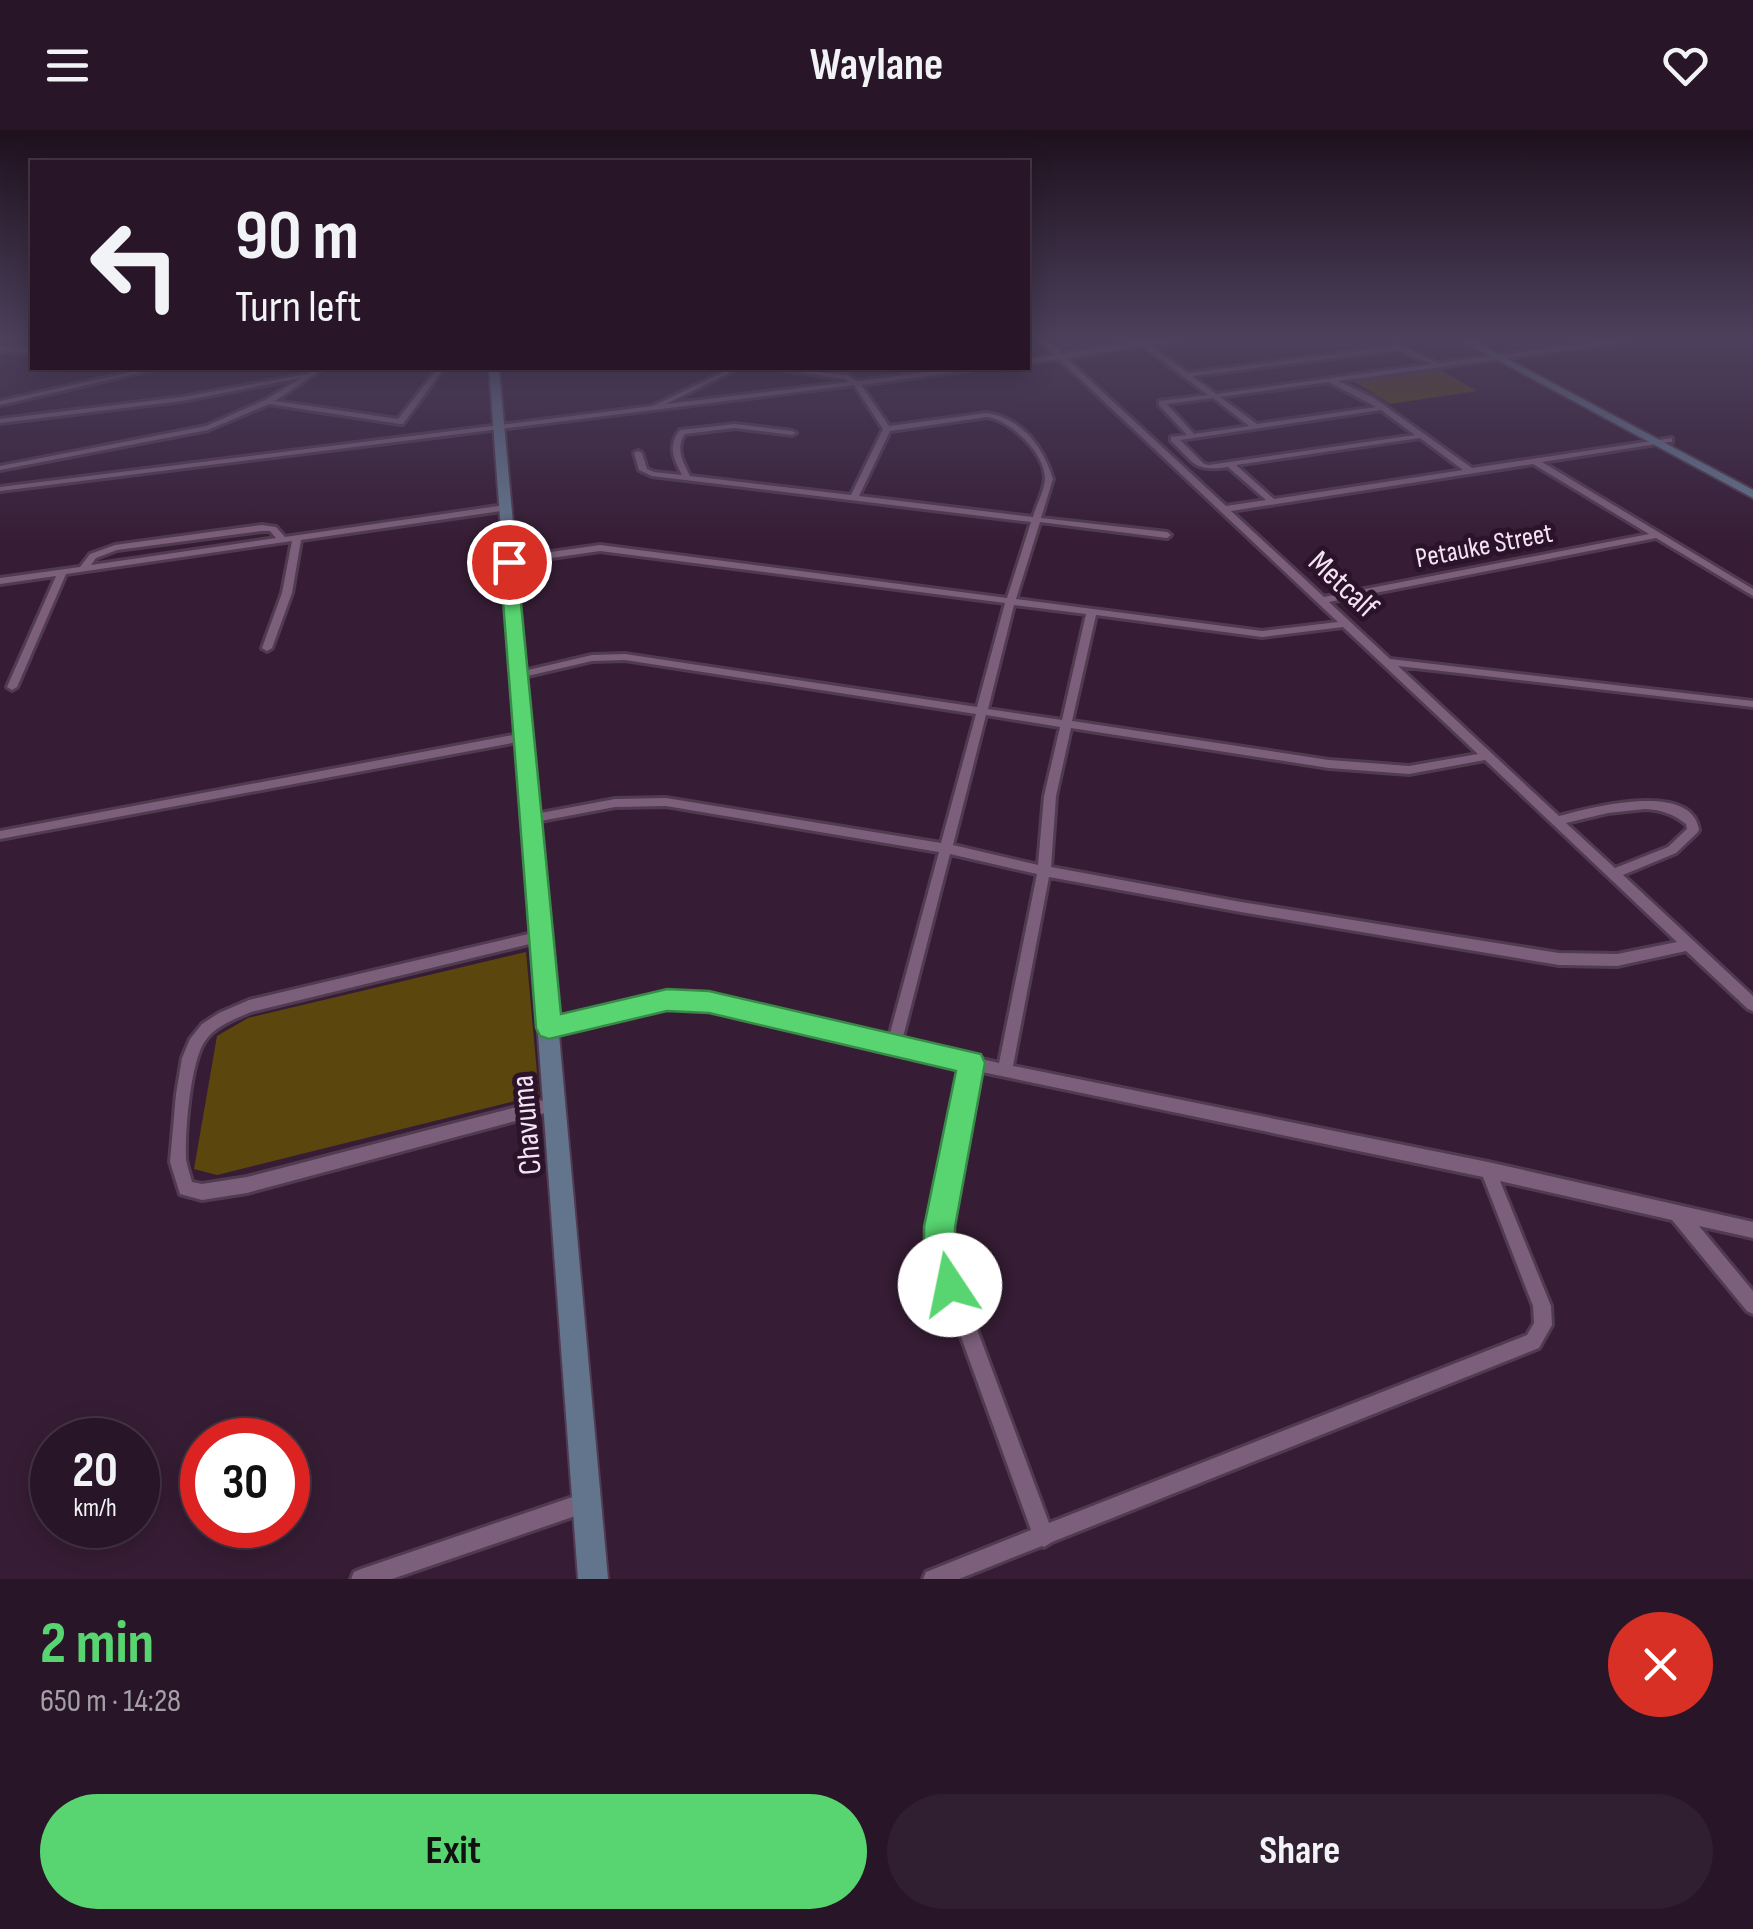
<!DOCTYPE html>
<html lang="en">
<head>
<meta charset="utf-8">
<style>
	body { margin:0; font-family:"Sofia Sans Condensed",sans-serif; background:#301f30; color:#f1f3f6; height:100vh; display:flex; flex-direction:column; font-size:38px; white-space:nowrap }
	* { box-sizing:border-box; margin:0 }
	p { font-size:32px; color:#a59fa8 }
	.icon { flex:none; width:55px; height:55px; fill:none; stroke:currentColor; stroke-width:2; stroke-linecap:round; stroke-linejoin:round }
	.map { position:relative; height:1449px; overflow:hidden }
	.sheet { display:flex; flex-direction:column; background:#281628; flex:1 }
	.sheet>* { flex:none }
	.banner { position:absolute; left:30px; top:30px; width:1000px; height:210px; border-radius:0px; box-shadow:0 5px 25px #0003,0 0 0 2px #443545; background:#281628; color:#f1f3f6; overflow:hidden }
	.speed { position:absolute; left:30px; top:1288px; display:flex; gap:20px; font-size:50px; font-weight:700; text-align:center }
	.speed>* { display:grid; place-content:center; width:130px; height:130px; border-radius:50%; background:#281628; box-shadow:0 5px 25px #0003,0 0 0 2px #443545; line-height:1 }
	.speed small { font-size:25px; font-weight:400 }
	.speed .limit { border:15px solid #d22; background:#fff; color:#111 }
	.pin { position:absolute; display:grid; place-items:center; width:85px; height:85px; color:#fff; margin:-42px; border:5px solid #fff; border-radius:50%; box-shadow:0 2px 10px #0007 }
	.me { position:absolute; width:110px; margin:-55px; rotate:349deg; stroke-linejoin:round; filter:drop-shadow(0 0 8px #0008) }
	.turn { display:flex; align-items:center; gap:35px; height:210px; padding:0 40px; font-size:45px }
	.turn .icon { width:130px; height:130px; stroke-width:2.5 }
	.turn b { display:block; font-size:70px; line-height:85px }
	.round { display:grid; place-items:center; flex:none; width:105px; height:105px; border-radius:52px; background:#301f30 }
	.head { display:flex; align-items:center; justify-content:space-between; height:170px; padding:0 40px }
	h1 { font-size:60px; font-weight:700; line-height:75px; color:#58d570 }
	.button { display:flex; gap:20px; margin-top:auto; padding:20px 40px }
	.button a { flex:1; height:115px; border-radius:60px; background:#58d570; color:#111; font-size:40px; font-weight:700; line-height:115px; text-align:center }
	.button a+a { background:#301f30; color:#f1f3f6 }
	header { display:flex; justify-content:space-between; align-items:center; height:130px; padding:0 40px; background:#281628; font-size:45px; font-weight:700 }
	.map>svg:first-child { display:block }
	.green { fill:#5b470e }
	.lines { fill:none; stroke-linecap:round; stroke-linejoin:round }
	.street-casing { stroke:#503b50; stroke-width:6 }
	.secondary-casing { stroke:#503b50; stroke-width:4 }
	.street { fill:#7c5f7b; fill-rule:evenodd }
	.secondary { fill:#63758d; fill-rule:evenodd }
	.route { fill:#58d570; stroke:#398a49; stroke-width:2.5 }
	.labels { text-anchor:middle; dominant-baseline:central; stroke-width:10; stroke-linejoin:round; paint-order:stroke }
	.far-street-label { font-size:28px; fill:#f4e4f3; stroke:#2b142b }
	.street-label { font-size:32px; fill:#f4e4f3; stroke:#2b142b }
</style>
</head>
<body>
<header><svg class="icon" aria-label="menu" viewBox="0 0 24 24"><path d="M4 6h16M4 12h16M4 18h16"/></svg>Waylane<svg class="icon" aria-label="heart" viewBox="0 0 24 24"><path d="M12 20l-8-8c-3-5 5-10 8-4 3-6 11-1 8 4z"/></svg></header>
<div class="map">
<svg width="1753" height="1449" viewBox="0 0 1753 1449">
	<rect width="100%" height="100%" fill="#361d35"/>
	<g class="green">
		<polygon points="1439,239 1477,261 1390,274 1354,251"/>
		<polygon points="526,822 539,965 217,1045 194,1039 217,906 248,888"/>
	</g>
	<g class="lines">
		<g class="street-casing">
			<g id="street">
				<path d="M 1039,209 L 1045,209 L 1062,224 L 1143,211 L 1183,209 L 1180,211 L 1150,215 L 1188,243 L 1399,216 L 1438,233 L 1621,209 L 1636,209 L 1633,211 L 1338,251 L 1374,268 L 1472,338 L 1672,308 L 1672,312 L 1669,312 L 1542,332 L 1753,459 L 1753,466 L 1656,408 L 1329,472 L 1390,529 L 1753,571 L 1753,577 L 1398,536 L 1559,686 C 1589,678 1692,650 1699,700 L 1697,703 L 1676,723 L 1623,745 L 1753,866 L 1753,881 L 1748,879 L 1686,821 L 1617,836 L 1559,835 L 1241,782 L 1049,747 L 1013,936 L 1488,1032 L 1753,1092 L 1753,1108 L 1699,1096 L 1753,1161 L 1753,1184 L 1747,1181 L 1672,1090 L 1500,1051 L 1551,1176 L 1552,1195 L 1539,1218 L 1052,1412 L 1044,1417 L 1042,1416 L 959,1449 L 923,1449 L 926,1442 L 1031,1400 L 931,1124 L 932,1097 L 963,938 L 709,878 L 667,876 L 549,904 L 544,902 L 542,898 L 544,894 L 549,892 L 667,864 L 709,866 L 889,907 L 939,722 L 666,676 L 615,677 L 530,693 L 524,689 L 530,685 L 615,669 L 666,668 L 941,713 L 976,584 L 625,530 L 592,531 L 519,548 L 514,545 L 515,543 L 592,525 L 625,524 L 977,577 L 1005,473 L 600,421 L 509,434 L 504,431 L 509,428 L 600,415 L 1007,468 L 1031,392 L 652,346 L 639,340 L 634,323 L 638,321 L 642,323 L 647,339 L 654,342 L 682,345 C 674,329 667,316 680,300 L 735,294 L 792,301 L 796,303 L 792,305 L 735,298 L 685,304 C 675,318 683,332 690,346 L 851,365 L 883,299 L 854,255 L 0,361 L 0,357 L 653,276 L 732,238 L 739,238 L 666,274 L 849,252 L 845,249 L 783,240 L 780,238 L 847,245 L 857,251 L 959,238 L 974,238 L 971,240 L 861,255 L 889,296 L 987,283 C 1022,289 1043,316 1053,349 L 1041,388 L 1167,402 L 1171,405 L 1167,408 L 1040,392 L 1016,469 L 1262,501 L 1338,492 L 1059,229 L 1028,233 L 1028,229 L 1055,225 ZM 1143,216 L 1208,265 L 1159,271 L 1159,275 L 1187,305 L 1171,307 L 1171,311 C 1195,333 1193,342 1228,337 L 1266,370 L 1226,376 L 1066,228 ZM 1398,220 L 1432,234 L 1216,264 L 1192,246 ZM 1329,252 L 1376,277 L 1257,294 L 1220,267 ZM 1213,268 L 1249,296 L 1194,304 L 1167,274 ZM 1381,280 L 1415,305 L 1209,335 L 1204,334 L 1180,310 ZM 987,287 C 1011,291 1044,322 1045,348 C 1045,360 1036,375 1033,387 L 859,366 L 890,301 ZM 1420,308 L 1463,340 L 1274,369 L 1236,335 ZM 1533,334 L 1649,404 L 1324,467 L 1231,381 ZM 1014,475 L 1086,484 L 1062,590 L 988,579 ZM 1096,485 L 1262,507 L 1343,497 L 1478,624 L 1409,636 L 1329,630 L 1072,591 ZM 986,585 L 1060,597 L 1044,666 L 1038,735 L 953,715 ZM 1071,598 L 1329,638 L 1409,644 L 1485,630 L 1677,812 L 1617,824 L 1559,823 L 1241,772 L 1051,737 L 1056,666 ZM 1645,679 C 1662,680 1673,684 1686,694 L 1687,699 L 1668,717 L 1615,738 L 1566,693 L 1608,683 ZM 950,724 L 1037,744 L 999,933 L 902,911 ZM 977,941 L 1483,1047 L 1533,1176 L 1534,1193 L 1527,1205 L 1049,1393 L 949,1124 L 948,1097 Z"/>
				<polygon points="0,217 32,218 32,222 0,221"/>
				<polygon points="150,238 160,238 0,275 0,271"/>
				<polygon points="317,238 324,238 275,271 398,289 438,238 444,238 403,294 400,294 269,274 208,300 0,340 0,336 206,296 265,270 301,248 182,271 0,293 0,289 182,267 308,244"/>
				<path d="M 505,375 L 508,376 L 508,380 L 301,410 L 292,463 L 272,518 L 267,521 L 262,518 L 282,463 L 292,411 L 66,444 L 17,557 L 12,560 L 7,557 L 56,446 L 0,454 L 0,448 L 80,437 L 90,424 L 115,415 L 262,395 L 276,397 L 285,407 ZM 262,401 L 270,401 L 276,408 L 91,435 L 96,428 L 117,420 Z"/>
				<polygon points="524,603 528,604 530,607 528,610 0,709 0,701"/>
				<path d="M 541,801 L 546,802 L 548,806 L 546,810 L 251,882 C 235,889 215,896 205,911 C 190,933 185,1002 186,1029 C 187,1036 190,1044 192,1052 L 202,1054 L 247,1047 L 555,967 L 560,969 L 563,974 L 560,979 L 247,1063 L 202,1070 L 180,1064 L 170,1032 L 176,964 L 182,928 L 190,909 L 202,894 L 219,883 L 249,870 Z"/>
				<polygon points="587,1362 594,1365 597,1372 594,1379 587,1382 392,1449 351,1449 354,1442 361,1439"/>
			</g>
		</g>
		<g class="secondary-casing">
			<g id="secondary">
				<polygon points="1459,209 1470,209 1753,360 1753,368"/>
				<polygon points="489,238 499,238 608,1449 578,1449"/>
			</g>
		</g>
		<use href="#street" class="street"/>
		<use href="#secondary" class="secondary"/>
	</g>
	<linearGradient id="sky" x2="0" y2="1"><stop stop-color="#1e101d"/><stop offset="0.51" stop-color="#4c405c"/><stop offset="1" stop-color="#4c405c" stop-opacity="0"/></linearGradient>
	<rect width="1753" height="412" fill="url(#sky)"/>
	<polygon class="route" points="509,427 517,432 561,884 667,859 709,861 981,924 985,933 955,1097 955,1124 965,1155 961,1166 950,1171 938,1166 924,1124 924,1097 956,941 709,883 667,881 549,909 540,906 536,898 500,432"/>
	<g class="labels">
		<g class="far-street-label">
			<text transform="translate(1484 416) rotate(-11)">Petauke Street</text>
		</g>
		<g class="street-label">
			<text transform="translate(1343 455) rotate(43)">Metcalf</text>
			<text transform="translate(527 995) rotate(-95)">Chavuma</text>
		</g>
	</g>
</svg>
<div class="speed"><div>20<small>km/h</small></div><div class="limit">30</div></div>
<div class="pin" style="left:509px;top:432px;background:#d93025"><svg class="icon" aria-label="arrive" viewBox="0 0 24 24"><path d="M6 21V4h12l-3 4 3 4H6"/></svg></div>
<svg class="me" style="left:950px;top:1155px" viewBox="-20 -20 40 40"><circle r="19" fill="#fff"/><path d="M0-13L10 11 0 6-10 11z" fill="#58d570"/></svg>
<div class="banner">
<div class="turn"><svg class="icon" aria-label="left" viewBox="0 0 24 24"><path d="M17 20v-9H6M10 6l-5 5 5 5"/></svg><div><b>90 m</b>Turn left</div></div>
</div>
</div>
<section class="sheet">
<div class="head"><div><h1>2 min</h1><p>650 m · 14:28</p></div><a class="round" style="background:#d93025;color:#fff"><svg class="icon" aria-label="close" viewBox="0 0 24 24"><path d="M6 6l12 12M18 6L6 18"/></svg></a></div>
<div class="button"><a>Exit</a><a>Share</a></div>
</section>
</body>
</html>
